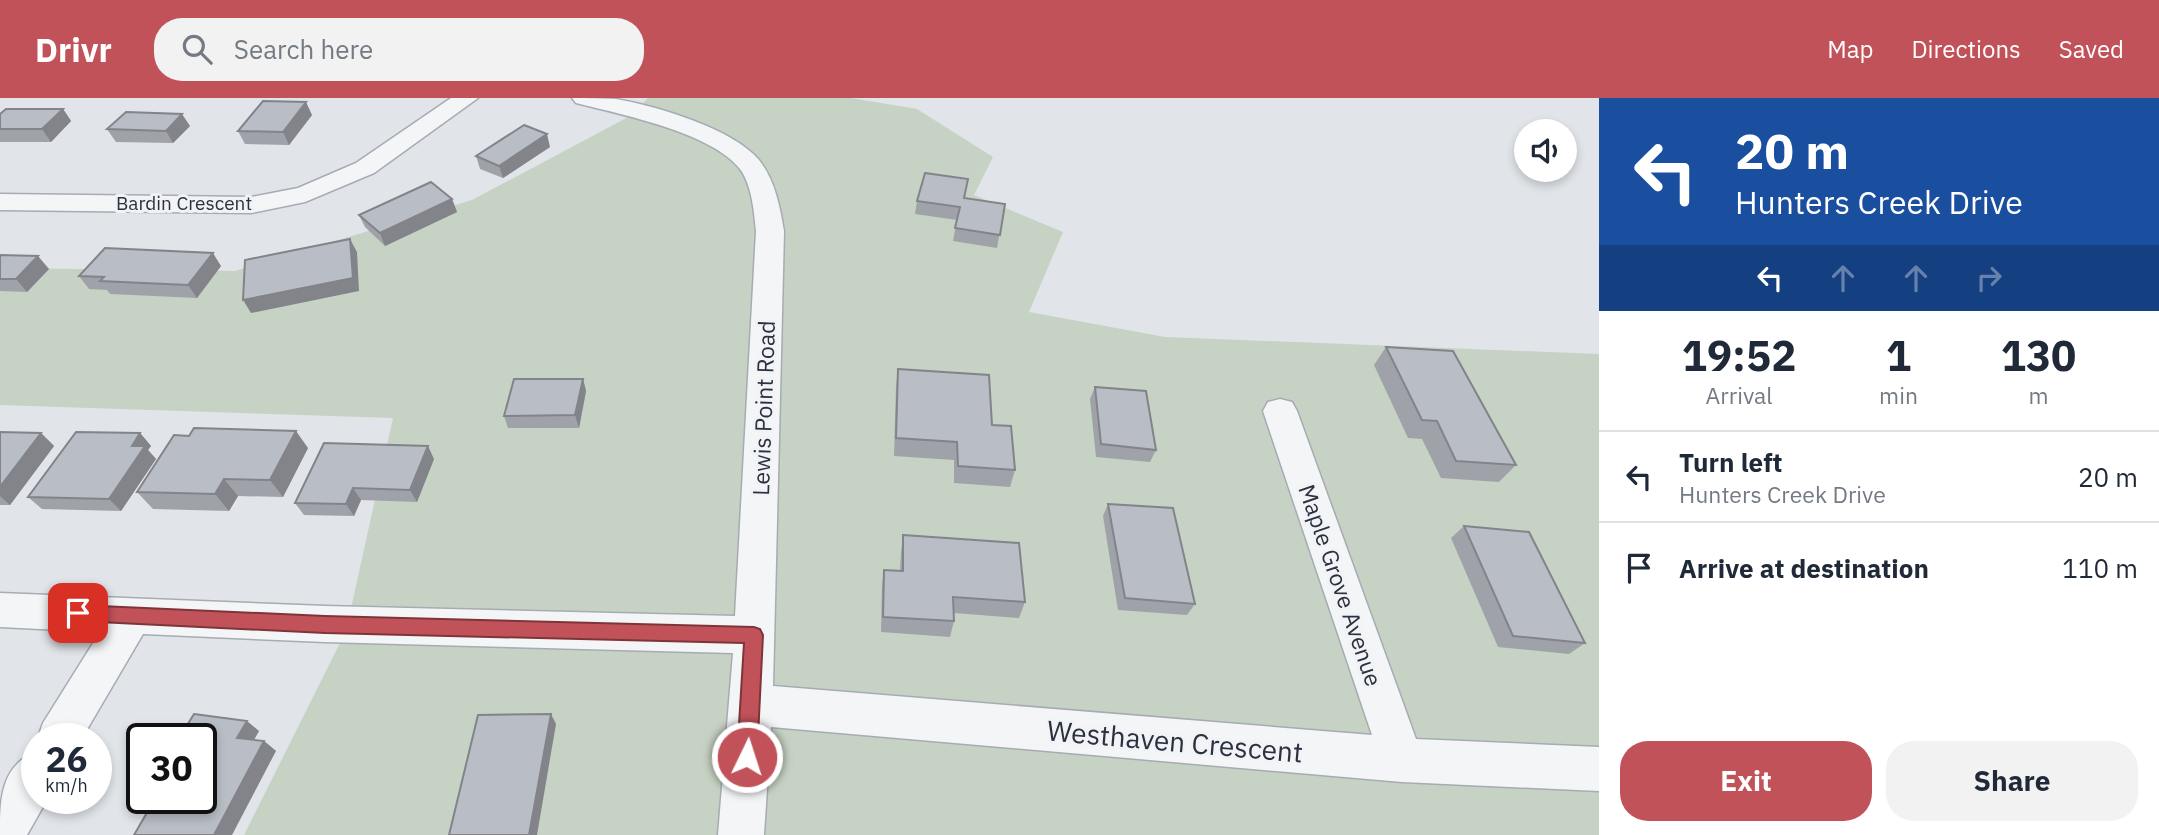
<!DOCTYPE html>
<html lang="en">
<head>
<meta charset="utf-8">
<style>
	body { margin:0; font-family:"IBM Plex Sans",sans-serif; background:#f2f2f3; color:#1f2937; height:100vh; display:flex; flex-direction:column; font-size:26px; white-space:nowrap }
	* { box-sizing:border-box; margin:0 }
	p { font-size:23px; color:#747a83 }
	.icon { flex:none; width:38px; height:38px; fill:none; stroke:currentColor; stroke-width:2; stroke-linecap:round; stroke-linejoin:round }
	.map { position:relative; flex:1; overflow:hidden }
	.details { display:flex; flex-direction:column; background:#fff; width:560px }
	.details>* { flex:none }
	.guide { background:#1a4fa0; color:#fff; overflow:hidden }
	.controls { position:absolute; left:1514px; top:21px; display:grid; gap:14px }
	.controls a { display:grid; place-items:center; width:63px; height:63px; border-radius:50%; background:#fff; box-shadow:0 4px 10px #0003; font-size:35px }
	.speed { position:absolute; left:21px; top:625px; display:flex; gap:14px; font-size:35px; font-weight:700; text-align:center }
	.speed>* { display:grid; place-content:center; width:91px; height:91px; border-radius:50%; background:#fff; box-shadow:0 4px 10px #0003; line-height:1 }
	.speed small { font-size:18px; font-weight:400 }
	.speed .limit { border:4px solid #111; border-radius:10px; background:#fff; color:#111 }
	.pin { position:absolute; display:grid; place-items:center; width:60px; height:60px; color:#fff; margin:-30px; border-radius:14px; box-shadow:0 4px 10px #0006 }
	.me { position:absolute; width:77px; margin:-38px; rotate:4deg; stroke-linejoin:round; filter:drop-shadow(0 0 5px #0008) }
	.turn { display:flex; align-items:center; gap:24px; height:147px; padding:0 21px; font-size:32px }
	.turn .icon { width:91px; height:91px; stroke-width:2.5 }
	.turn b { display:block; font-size:49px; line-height:60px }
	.lanes { display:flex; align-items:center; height:66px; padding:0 21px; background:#0003; justify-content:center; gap:35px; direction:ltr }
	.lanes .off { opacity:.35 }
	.eta { display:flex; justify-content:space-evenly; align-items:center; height:119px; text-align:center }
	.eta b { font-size:42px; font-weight:700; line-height:49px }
	.primary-button { display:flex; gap:14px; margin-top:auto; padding:14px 21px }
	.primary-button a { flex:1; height:80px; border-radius:28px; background:#c2525a; color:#fff; font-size:28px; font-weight:700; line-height:80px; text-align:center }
	.primary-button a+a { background:#f2f2f3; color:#1f2937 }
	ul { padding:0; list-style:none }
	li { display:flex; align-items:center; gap:21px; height:91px; padding:0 21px; border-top:2px solid #e0e1e3 }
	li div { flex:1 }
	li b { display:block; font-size:26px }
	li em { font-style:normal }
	header { display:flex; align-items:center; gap:42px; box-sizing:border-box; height:98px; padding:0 35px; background:#c2525a; color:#fff }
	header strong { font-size:33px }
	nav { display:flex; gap:38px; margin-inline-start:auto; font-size:24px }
	.search { width:490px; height:63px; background:#f2f2f3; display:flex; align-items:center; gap:18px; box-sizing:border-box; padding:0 24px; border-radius:28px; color:#747a83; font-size:26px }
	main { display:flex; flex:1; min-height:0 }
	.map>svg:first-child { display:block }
	.green { fill:#c6d2c3 }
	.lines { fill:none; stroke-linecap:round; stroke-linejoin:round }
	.minor-casing { stroke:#a7abb3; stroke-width:3 }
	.minor { fill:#f4f5f7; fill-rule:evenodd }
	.wall { fill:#9fa3a9 }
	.shaded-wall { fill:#82848a }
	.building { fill:#b9bdc5; stroke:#82848a; stroke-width:2 }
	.route { fill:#c2525a; stroke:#7e353a; stroke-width:2 }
	.labels { text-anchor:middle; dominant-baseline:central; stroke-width:6; stroke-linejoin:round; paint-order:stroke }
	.far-street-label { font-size:19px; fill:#2b313f; stroke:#f1f3f6 }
	.street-label { font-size:23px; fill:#2b313f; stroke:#f1f3f6 }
	.near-street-label { font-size:28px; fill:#2b313f; stroke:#f1f3f6 }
</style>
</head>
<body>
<header>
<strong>Drivr</strong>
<div class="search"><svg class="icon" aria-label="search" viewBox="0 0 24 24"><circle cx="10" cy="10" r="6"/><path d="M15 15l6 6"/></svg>Search here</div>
<nav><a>Map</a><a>Directions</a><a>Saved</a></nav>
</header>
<main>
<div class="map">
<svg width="1599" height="737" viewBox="0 0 1599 737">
	<rect width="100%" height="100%" fill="#e1e4e9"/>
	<polygon class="green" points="648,0 851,0 917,11 993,59 974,97 1063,134 1029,214 1165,239 1599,256 1599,737 244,737 346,533 393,320 0,307 0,170 235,173 472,102 632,17"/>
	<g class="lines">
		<g class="minor-casing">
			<g id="minor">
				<polygon points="451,0 478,0 374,75 305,104 251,115 0,112 0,96 251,99 298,90 356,65"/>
				<path d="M 572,0 C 587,0 602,0 616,1 C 656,8 732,30 759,62 C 775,82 780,109 784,133 L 773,588 L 1372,637 L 1263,313 L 1268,304 L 1280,301 L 1292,304 L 1297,313 L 1416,641 L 1599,649 L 1599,693 L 1402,684 L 771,629 L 764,737 L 718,737 L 733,555 L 325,544 L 143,536 L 82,640 L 37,642 L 43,625 L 100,534 L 0,529 L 0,495 L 325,508 L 735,518 L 756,133 C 754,114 752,87 740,71 C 711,34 619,16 576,5 Z"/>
				<path d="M 37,653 L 37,700 L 48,700 L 27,737 L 0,737 C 0,702 0,668 37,653 Z"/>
			</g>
		</g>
		<use href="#minor" class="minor"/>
	</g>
	<g class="wall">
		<polygon points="63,11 71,23 51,44 0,44 0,16"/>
		<polygon points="312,17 289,47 245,46 238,33"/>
		<polygon points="190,28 173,45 116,44 107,31"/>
		<polygon points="550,49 503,80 480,71 476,58"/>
		<polygon points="965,100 1005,106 997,150 953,143 957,122 915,116 917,103"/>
		<polygon points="452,101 457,114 385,148 365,129 359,117"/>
		<polygon points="0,157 49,171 27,194 0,193"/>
		<polygon points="221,168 197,200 110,196 107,192 89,191 79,178"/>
		<polygon points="1386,249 1516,367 1499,384 1441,380 1422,341 1408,340 1374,267"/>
		<polygon points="898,271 992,327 1015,372 1010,389 954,385 954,362 894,358 896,289"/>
		<polygon points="583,281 586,293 579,330 508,330 504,318"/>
		<polygon points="1095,289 1156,352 1150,364 1096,359 1090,301"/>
		<polygon points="0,334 41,335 54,348 10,407 0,407"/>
		<polygon points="140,335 151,348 148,352 156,361 121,413 42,411 28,399"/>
		<polygon points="308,350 283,399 238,398 229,413 153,411 137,394"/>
		<polygon points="434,361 417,404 361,402 354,418 304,417 295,405"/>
		<polygon points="1108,406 1195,506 1187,517 1118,512 1103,418"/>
		<polygon points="1464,428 1585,545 1569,556 1498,549 1451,440"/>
		<polygon points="903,437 1025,504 1019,520 954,515 954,523 950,539 881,534 882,488 884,472 900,473 901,454"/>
		<polygon points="259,633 254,642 264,643 276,653 150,710 141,704"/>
	</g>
	<g class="shaded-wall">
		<polygon points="306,4 312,17 289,47 283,34"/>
		<polygon points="63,11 71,23 51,44 42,31"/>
		<polygon points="182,16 190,28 173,45 166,33"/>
		<polygon points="547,36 550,49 503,80 499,68"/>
		<polygon points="452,101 457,114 385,148 380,135"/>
		<polygon points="350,141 357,154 359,193 251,215 243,202"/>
		<polygon points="213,155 221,168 197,200 188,187"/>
		<polygon points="38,158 49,171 27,194 16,181"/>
		<polygon points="583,281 586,293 579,330 575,317"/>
		<polygon points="296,333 308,350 283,399 270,382"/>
		<polygon points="41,335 54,348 10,407 0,398 0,389"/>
		<polygon points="140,335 151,348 148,352 156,361 121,413 109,401 132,348"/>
		<polygon points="428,348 434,361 417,404 410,392"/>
		<polygon points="224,381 238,398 229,413 215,396"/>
		<polygon points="353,390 361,402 354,418 346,406"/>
		<polygon points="551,616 556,626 537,737 529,737"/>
		<polygon points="247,623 259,633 249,650 237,640"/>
		<polygon points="264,643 276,653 232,737 214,737"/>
	</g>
	<g class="building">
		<polygon points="263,3 306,4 283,34 238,33"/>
		<polygon points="6,11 63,11 42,31 0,31 0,16"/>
		<polygon points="126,14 182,16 166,33 107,31"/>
		<polygon points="524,27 547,36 499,68 476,58"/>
		<polygon points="925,75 968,81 964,100 1005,106 1000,137 955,130 960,109 917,103"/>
		<polygon points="431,84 452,101 380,135 359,117"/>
		<polygon points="350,141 353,180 243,202 245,162"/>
		<polygon points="105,150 213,155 188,187 100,183 104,179 79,178"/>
		<polygon points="0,157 38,158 16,181 0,181"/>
		<polygon points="1386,249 1453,253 1516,367 1456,363 1437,323 1422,322"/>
		<polygon points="898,271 989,277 992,327 1011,328 1015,372 958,368 957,344 896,340"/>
		<polygon points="514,281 583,281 575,317 504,318"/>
		<polygon points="1095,289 1146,293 1156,352 1101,346"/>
		<polygon points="194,330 296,333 270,382 224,381 215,396 137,394 174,337 189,338"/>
		<polygon points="0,334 41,335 0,389"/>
		<polygon points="76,334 140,335 132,348 145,348 109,401 28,399"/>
		<polygon points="324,345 428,348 410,392 353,390 346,406 295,405"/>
		<polygon points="1108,406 1173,410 1195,506 1125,500"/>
		<polygon points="1464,428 1529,434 1585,545 1513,538"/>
		<polygon points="903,437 1019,445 1025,504 953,499 954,523 883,519 884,472 903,473"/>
		<polygon points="194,616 247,623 237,640 264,643 214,737 134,737 152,706 141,704 143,700 201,700 201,640 179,640"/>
		<polygon points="551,616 529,737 449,737 478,617"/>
	</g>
	<polygon class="route" points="78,507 325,518 754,529 760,531 763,537 757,659 754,666 747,669 740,666 737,659 744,545 325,535 78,523 72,521 69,515 72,509"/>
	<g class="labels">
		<g class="far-street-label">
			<text x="184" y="105">Bardin Crescent</text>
		</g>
		<g class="street-label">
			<text transform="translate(763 310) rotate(-88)">Lewis Point Road</text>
			<text transform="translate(1341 487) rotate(71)">Maple Grove Avenue</text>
		</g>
		<g class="near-street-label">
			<text transform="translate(1175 643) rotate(5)">Westhaven Crescent</text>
		</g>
	</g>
</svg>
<div class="controls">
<a><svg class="icon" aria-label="sound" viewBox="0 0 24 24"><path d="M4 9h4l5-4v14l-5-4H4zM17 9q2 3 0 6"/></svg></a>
</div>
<div class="speed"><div>26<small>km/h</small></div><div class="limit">30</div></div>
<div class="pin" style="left:78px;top:515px;background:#d93025"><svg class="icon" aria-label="arrive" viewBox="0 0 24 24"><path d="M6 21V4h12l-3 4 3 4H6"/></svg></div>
<svg class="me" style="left:747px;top:659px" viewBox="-20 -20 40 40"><circle r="17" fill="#c2525a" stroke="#fff" stroke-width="3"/><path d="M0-11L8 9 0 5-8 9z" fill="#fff"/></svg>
</div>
<section class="details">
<div class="guide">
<div class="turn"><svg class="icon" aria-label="left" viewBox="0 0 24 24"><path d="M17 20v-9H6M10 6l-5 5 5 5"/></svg><div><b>20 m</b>Hunters Creek Drive</div></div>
<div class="lanes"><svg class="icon" aria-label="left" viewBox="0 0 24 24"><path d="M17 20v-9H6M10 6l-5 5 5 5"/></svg><svg class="icon off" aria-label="ahead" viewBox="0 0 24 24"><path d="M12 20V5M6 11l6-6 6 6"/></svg><svg class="icon off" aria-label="ahead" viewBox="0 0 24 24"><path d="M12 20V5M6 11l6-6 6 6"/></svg><svg class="icon off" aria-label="right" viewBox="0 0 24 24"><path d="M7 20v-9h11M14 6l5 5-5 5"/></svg></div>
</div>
<div class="eta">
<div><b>19:52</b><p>Arrival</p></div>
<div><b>1</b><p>min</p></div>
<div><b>130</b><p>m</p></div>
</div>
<ul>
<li><svg class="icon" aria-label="left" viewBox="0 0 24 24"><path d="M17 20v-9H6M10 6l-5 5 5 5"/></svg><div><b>Turn left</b><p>Hunters Creek Drive</p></div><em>20 m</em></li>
<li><svg class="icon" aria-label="arrive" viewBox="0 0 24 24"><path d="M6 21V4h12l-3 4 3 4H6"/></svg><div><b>Arrive at destination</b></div><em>110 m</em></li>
</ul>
<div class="primary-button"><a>Exit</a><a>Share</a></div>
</section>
</main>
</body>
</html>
